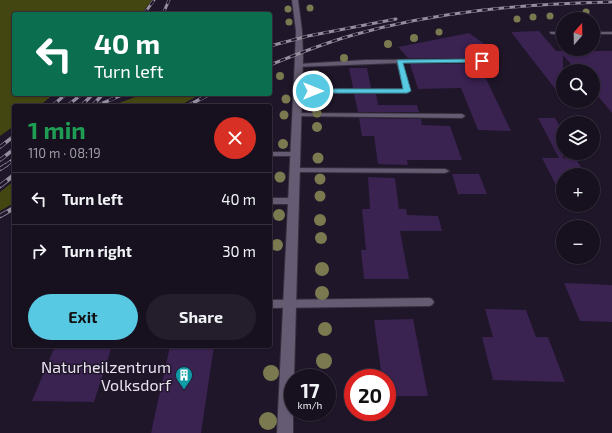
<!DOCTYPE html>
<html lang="en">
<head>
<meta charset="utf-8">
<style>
	body { margin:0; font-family:"Exo 2",sans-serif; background:#241e2c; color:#f1f3f6; height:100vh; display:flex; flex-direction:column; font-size:15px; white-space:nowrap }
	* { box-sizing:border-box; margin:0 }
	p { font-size:13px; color:#9e9da4 }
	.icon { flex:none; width:22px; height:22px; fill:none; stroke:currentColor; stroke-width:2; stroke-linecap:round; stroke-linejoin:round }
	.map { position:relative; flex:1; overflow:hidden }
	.details { position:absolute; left:12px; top:104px; width:260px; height:244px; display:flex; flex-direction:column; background:#17101f; border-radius:4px; box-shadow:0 1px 3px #0004,0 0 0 1px #36303d }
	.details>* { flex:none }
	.hud { position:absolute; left:12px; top:12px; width:260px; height:84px; border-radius:4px; box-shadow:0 1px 3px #0004,0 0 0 1px #36303d; background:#0b6e4f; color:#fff; overflow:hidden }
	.needle { width:26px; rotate:20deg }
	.tools { position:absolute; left:556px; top:12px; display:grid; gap:8px }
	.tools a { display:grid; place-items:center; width:44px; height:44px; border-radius:50%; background:#17101f; box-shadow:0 1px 3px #0004,0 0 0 1px #36303d; font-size:20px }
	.speed { position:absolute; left:284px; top:369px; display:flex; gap:8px; font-size:20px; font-weight:700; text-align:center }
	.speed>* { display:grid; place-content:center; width:52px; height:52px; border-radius:50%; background:#17101f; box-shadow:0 1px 3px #0004,0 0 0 1px #36303d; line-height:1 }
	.speed small { font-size:10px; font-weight:400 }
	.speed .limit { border:6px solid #d22; background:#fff; color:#111 }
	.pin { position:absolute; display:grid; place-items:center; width:34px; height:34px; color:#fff; margin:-17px; border-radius:8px; box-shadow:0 2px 6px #0006 }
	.me { position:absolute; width:44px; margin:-22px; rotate:90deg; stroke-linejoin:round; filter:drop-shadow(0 0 3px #0008) }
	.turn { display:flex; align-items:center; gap:14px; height:84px; padding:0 16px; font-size:18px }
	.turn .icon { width:52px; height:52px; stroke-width:2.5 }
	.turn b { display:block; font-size:28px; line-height:34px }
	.round { display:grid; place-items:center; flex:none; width:42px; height:42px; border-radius:21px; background:#241e2c }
	.summary { display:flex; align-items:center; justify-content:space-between; height:68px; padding:0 16px }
	h1 { font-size:24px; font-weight:700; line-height:30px; color:#1e9e55 }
	.action { display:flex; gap:8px; margin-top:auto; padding:8px 16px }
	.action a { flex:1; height:46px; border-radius:24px; background:#58c9e3; color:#111; font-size:16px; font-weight:700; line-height:46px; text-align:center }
	.action a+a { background:#241e2c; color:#f1f3f6 }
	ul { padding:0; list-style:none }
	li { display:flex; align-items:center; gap:12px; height:52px; padding:0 16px; border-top:1px solid #36303d }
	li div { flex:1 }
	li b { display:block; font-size:15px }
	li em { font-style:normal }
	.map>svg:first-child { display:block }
	.green { fill:#434611 }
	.building { fill:#3a2251 }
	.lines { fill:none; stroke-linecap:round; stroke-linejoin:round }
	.service-casing { stroke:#36303e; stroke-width:2 }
	.minor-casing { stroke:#36303e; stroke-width:2 }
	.service { fill:#655b72; fill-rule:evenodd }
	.minor { fill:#655b72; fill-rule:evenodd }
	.rail-far2-casing { stroke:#958e9e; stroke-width:3 }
	.rail-far1-casing { stroke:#958e9e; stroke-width:3.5 }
	.rail-casing { stroke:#958e9e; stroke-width:4.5 }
	.rail-far2 { stroke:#1f1629; stroke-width:2; stroke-dasharray:5.5; stroke-linecap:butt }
	.rail-far1 { stroke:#1f1629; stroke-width:2.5; stroke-dasharray:7; stroke-linecap:butt }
	.rail { stroke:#1f1629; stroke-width:3; stroke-dasharray:9; stroke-linecap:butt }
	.tree { fill:#7a794f }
	.route { fill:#58c9e3; stroke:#398394 }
	.labels { text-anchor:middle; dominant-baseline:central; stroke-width:3; stroke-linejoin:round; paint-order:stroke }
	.near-poi-label { font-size:16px; fill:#e9e3f0; stroke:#1f1629; text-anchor:end }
</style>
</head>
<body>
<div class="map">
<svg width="612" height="433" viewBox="0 0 612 433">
	<rect width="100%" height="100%" fill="#1f1629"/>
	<g class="green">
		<polygon points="0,0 152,0 141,14 14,14 14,94 54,94 39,106 14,106 14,126 0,136"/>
		<polygon points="143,94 201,94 179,106 111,106"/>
		<polygon points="14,181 14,203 0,211 0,192"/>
	</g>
	<g class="building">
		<polygon points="539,31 556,51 612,51 612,113 593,90 593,71 577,71 563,55 563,99 511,32"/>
		<polygon points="469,33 487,46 474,53 476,58 408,58 398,47"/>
		<polygon points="410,64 479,64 511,131 478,130 461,88 418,89"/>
		<polygon points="349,68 367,68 371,88 353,88"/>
		<polygon points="354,94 376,94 378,105 417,105 419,112 358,112"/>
		<polygon points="359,118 421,119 422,125 450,126 462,160 407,160 408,165 378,164 374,136 362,136"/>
		<polygon points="538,118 555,118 563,132 563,158 576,159 586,175 563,175 563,189 558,189 542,158 559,158"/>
		<polygon points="452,174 479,174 487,194 458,194"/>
		<polygon points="368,177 395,178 399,209 406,209 407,215 438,216 442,231 400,231 409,279 364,279 361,250 366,250 362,209 370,209"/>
		<polygon points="564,283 612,285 612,322 580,321"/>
		<polygon points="485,309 526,310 536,337 548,337 565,382 493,380 482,337 493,337"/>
		<polygon points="413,319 428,396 387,396 387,378 382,378 374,320"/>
		<polygon points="55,346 112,346 94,402 32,401"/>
		<polygon points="170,346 214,346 201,433 151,433"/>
	</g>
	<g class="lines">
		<g class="service-casing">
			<g id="service">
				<polygon points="550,32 563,32 563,34 552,34 550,33"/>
				<rect x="593" y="32" width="19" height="2"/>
				<polygon points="482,59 484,60 484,62 402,63 410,91 407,93 297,93 294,91 297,89 404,89 397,63 296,67 295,66 298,64 366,60"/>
				<polygon points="296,113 462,114 465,116 462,118 294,116 294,114"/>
				<polygon points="270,152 295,152 298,154 295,156 270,156"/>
				<polygon points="291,168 445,169 449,171 445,173 294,172 290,170"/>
				<polygon points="270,198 293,198 297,201 293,204 270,204"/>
				<polygon points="429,298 432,299 434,302 432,305 429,306 270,308 270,300"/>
			</g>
		</g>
		<g class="minor-casing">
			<polygon id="minor" points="292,0 298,0 302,31 303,57 294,378 293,378 293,433 277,433 295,57 296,31"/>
		</g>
		<use href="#service" class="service"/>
		<use href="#minor" class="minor"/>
		<g class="rail-far2-casing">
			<g id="rail-far2">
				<polyline points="144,14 154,0"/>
				<polyline points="163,14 169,0"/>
				<polyline points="270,46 308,36 396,19"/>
				<path d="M 270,65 C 297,54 325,43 353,35 C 438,11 524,4 612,2"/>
			</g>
		</g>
		<g class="rail-far1-casing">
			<g id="rail-far1">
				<polyline points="52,106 66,94"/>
				<polyline points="67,106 82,94"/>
				<polyline points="81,106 93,94"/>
				<polyline points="92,106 103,94"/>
				<polyline points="96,106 124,94"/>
				<polyline points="187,106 210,94"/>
				<polyline points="0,147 14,136"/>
				<polyline points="0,160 14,149"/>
				<polyline points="5,166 14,159"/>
			</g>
		</g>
		<g class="rail-casing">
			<g id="rail">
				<polyline points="0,169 6,165"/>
				<polyline points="0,186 14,175"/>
				<polyline points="0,216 14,208"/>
			</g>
		</g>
		<use href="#rail-far2" class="rail-far2"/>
		<use href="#rail-far1" class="rail-far1"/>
		<use href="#rail" class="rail"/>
	</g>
	<g class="tree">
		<circle cx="310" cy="8" r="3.5"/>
		<circle cx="288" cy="9" r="3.5"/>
		<circle cx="586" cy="12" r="3.5"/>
		<circle cx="550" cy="16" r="3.5"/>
		<circle cx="533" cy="17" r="3.5"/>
		<circle cx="517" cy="19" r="3.5"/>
		<circle cx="289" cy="22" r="3.5"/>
		<circle cx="439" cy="32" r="3.5"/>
		<circle cx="414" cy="38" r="4"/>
		<circle cx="388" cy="44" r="4"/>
		<circle cx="344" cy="58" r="4"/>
		<circle cx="316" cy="74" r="4"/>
		<circle cx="280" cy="76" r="4"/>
		<circle cx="316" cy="97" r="4.5"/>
		<circle cx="286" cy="99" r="4.5"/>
		<circle cx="317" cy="113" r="4.5"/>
		<circle cx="284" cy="115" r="4.5"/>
		<circle cx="317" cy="127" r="5"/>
		<circle cx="283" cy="144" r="5"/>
		<circle cx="318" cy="158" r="5.5"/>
		<circle cx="280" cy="177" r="5.5"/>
		<circle cx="320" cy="179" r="5.5"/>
		<circle cx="320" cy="196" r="5.5"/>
		<circle cx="279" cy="215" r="6"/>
		<circle cx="320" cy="220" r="6"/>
		<circle cx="321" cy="238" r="6"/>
		<circle cx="277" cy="245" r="6"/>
		<circle cx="322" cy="269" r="7"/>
		<circle cx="322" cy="293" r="7"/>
		<circle cx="325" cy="329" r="7"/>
		<circle cx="324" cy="361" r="8"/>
		<circle cx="271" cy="373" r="8"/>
		<circle cx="268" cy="421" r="9"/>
	</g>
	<polygon class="route" points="482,59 485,61 484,62 403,63 411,91 407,93 313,93 309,91 313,89 403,89 397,60"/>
	<defs>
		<g id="building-pin" transform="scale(0.9)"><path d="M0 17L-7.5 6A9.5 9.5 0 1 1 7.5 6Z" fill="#0f9aa8" stroke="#1f1629"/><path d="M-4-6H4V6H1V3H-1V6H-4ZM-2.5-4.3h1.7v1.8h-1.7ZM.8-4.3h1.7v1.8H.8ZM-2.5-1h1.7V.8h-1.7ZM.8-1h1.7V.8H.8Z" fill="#fff"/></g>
	</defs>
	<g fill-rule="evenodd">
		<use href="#building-pin" x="184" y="375"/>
	</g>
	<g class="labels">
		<g class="near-poi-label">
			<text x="171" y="366">Naturheilzentrum<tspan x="171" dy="18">Volksdorf</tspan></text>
		</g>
	</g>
</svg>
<div class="tools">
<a><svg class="needle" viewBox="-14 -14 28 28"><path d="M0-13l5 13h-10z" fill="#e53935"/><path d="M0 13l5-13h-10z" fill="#9e9da4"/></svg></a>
<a><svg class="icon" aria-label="search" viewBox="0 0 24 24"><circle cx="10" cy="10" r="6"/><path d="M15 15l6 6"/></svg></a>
<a><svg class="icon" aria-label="layers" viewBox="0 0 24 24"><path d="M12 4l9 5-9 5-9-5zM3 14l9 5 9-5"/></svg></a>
<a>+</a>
<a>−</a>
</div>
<div class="speed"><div>17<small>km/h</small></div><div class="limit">20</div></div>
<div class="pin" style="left:482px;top:61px;background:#d93025"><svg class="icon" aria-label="arrive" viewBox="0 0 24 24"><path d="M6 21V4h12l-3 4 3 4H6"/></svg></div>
<svg class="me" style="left:313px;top:91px" viewBox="-20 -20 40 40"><circle r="17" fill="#58c9e3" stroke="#fff" stroke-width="3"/><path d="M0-11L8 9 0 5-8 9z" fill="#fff"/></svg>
<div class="hud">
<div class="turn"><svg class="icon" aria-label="left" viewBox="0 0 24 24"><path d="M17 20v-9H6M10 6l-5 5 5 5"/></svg><div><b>40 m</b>Turn left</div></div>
</div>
<section class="details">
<div class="summary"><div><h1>1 min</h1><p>110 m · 08:19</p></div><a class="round" style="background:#d93025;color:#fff"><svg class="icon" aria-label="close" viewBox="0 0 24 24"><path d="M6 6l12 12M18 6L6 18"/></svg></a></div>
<ul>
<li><svg class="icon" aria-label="left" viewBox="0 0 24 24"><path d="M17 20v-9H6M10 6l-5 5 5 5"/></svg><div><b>Turn left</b></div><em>40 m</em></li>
<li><svg class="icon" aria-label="right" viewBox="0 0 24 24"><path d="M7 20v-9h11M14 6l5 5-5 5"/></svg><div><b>Turn right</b></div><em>30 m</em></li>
</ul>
<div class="action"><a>Exit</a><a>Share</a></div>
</section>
</div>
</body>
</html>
